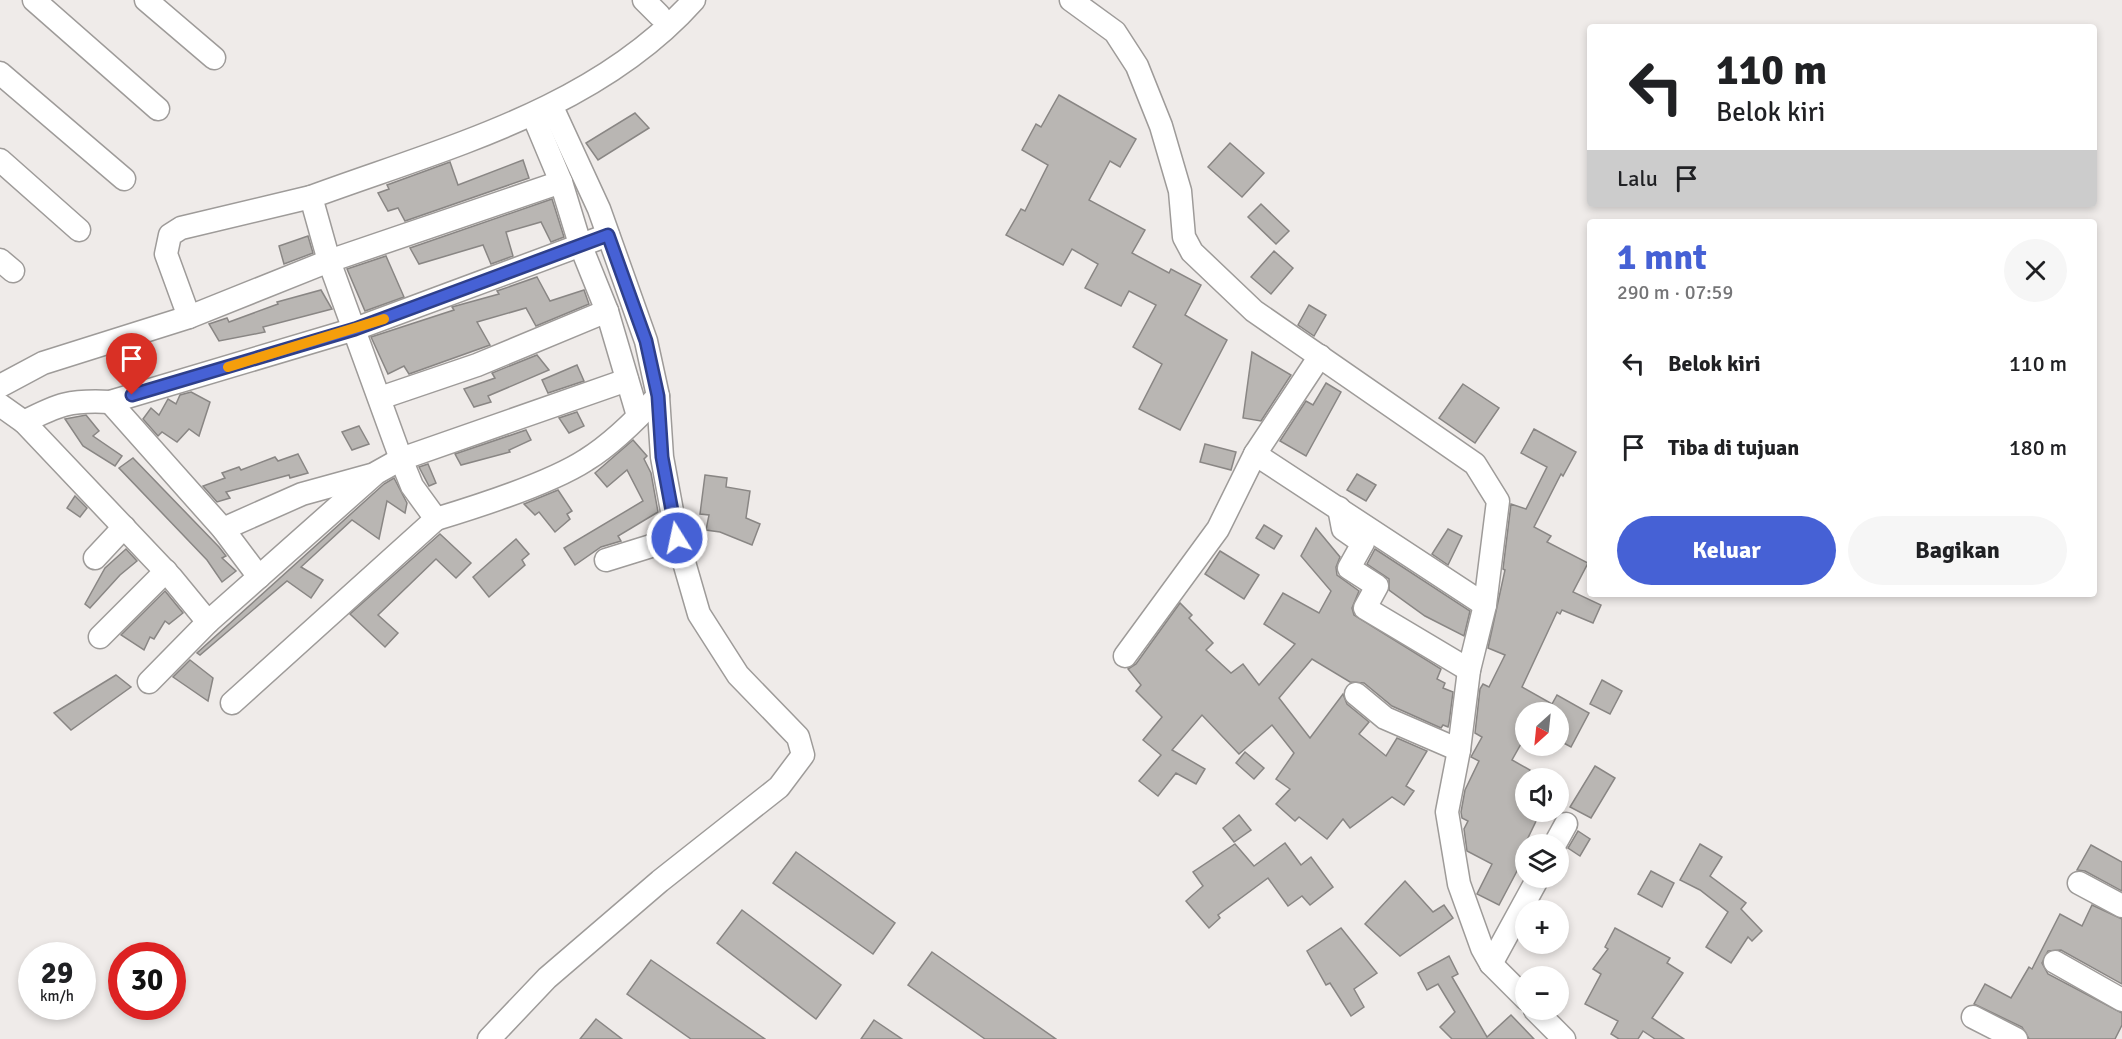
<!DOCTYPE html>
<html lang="id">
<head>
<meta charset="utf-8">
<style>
	body { margin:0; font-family:Signika,sans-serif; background:#f6f6f6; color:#202124; height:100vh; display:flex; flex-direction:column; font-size:22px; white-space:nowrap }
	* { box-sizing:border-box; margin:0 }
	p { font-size:20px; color:#757577 }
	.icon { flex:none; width:33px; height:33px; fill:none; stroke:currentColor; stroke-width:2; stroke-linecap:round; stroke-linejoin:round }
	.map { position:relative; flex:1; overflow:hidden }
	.side { position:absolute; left:1587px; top:219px; width:510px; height:378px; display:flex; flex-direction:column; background:#fff; border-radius:6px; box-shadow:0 3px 9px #0003 }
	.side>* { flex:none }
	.hud { position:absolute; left:1587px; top:24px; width:510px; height:183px; border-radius:6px; box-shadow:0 3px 9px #0003; background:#fff; color:#202124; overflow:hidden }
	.needle { width:39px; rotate:207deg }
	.controls { position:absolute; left:1515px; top:702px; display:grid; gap:12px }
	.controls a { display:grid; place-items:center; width:54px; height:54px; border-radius:50%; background:#fff; box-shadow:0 3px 9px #0003; font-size:30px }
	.speed { position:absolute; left:18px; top:942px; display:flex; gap:12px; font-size:30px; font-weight:700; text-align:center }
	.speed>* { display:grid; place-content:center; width:78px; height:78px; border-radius:50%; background:#fff; box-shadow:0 3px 9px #0003; line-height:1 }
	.speed small { font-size:15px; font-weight:400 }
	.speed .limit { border:9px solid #d22; background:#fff; color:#111 }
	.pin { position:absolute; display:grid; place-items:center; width:51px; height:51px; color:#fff; margin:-62px -26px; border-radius:50% 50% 50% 0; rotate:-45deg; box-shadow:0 0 6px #0007 }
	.pin .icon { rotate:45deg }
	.me { position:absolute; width:66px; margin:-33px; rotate:350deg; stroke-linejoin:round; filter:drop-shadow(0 0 4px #0008) }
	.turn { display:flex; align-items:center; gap:21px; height:126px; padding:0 30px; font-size:27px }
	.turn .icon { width:78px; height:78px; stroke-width:2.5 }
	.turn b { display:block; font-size:42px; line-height:51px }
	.then { display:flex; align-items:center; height:57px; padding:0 30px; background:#0003; gap:12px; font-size:22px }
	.round { display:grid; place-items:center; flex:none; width:63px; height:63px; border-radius:32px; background:#f6f6f6 }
	.overview { display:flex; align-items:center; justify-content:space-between; height:102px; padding:0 30px }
	h1 { font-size:36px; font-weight:800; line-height:45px; color:#4661d5 }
	.button { display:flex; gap:12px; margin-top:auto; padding:12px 30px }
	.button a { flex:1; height:69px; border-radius:36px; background:#4661d5; color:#fff; font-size:24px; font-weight:800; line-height:69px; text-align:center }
	.button a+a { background:#f6f6f6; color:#202124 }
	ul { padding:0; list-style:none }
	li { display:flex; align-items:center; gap:18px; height:84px; padding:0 30px }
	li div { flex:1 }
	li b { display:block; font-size:22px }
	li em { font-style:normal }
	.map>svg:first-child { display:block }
	.building { fill:#b9b6b3; stroke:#898684; stroke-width:1.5 }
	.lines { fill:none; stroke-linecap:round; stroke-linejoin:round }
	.minor-casing { stroke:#9e9b99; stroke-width:25 }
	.minor { stroke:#fff; stroke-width:22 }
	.route-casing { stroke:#2e3f8a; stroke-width:15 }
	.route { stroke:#4661d5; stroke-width:10 }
	.slow { stroke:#f59e0b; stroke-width:10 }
</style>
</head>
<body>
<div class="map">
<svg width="2122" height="1039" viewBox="0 0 2122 1039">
	<rect width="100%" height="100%" fill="#efebe9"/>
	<g class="building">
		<polygon points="1059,95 1136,139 1120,167 1110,161 1089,200 1145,230 1132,253 1169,273 1171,269 1201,285 1185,315 1227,340 1180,430 1139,409 1162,364 1133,347 1156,305 1129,291 1121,306 1085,288 1098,264 1072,249 1063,265 1006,235 1021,209 1025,211 1048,165 1022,150 1036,124 1041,127"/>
		<polygon points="635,113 649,128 598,160 586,143"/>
		<polygon points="1230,143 1264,173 1242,197 1208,167"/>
		<polygon points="523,160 529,178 405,221 398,208 388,211 378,193 389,189 387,185 450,162 458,185"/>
		<polygon points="552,199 564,237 551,242 541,222 506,232 513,256 491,264 483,245 419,264 410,248"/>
		<polygon points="1261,204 1289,231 1276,244 1248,217"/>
		<polygon points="308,236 313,253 284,264 279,246"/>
		<polygon points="1274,251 1293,268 1271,294 1251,277"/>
		<polygon points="386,256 404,297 365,311 347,269"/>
		<polygon points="537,277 550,301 584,290 589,304 536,326 526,308 477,322 490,345 409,374 404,366 388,374 371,337 454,310 452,307 499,294 497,291"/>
		<polygon points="321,290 332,309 263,327 265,332 219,341 209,324 227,318 229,322 278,304 277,302"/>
		<polygon points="1309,305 1326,315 1314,336 1298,325"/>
		<polygon points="1252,352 1291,375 1261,421 1243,418"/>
		<polygon points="537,355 549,370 488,396 491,402 474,407 464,389 495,378 492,373"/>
		<polygon points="577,365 584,381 548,393 542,380"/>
		<polygon points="1326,383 1341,392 1306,456 1280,441 1306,401 1313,405"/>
		<polygon points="1463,384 1499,408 1475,443 1439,418"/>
		<polygon points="191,392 210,402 199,436 189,429 177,442 162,432 158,436 143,419 151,408 159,415 168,399 176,404 180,395"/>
		<polygon points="577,412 584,426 569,433 559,418"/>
		<polygon points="86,415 99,431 93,436 122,456 115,466 83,446 65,419"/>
		<polygon points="359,426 369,444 352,450 342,432"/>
		<polygon points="1534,429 1576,452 1563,476 1561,474 1534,527 1551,536 1547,542 1588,563 1573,592 1601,605 1593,623 1562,610 1560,614 1557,612 1522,687 1552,704 1557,695 1589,713 1571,747 1558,740 1558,712 1526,712 1526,735 1512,760 1530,770 1526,778 1526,812 1539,815 1526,842 1526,854 1499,905 1477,894 1492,864 1467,851 1464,829 1468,821 1462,818 1461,812 1465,790 1479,761 1471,757 1482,737 1475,733 1480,689 1483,684 1489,687 1505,655 1488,648 1505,570 1503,569 1511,504 1526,509 1547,467 1521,453"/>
		<polygon points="526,430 531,440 509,450 510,452 461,465 455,454"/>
		<polygon points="633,440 647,456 644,459 651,473 658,512 618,536 621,541 601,547 575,565 564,548 643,501 627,470 607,487 595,473"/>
		<polygon points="1205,444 1236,452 1231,470 1200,462"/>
		<polygon points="298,454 308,473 290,478 289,475 226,492 230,498 217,502 203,486 225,478 222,473 239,467 241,470 275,457 278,461"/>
		<polygon points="133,458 219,547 226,556 222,558 236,571 222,582 207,560 119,468"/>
		<polygon points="428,464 436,483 429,486 419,467"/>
		<polygon points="1357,474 1376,485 1366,501 1347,490"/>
		<polygon points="705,475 727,478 726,487 750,491 746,518 760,524 752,545 720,532 706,530 709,515 700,514"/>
		<polygon points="394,478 407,503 405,513 387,501 379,539 352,520 301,567 323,580 311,598 287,581 200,655 197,653 384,484"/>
		<polygon points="558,490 572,511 567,514 570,519 555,532 539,512 535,515 524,504"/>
		<polygon points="75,496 87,508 80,517 67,508"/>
		<polygon points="1264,525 1282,536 1274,549 1256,538"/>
		<polygon points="1316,528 1340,557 1336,567 1337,575 1359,591 1352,608 1354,615 1441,669 1437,679 1445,683 1443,688 1453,692 1449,723 1448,727 1443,725 1441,728 1392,706 1364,683 1350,682 1312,659 1279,698 1310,738 1343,694 1347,704 1369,722 1359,734 1386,756 1397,738 1427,751 1406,786 1414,791 1404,805 1392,797 1350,828 1343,819 1327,839 1299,817 1295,821 1276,804 1290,789 1276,779 1294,753 1272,725 1239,754 1202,715 1172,750 1205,769 1196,784 1176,773 1158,796 1139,781 1161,755 1143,740 1162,717 1136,691 1141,685 1128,669 1136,664 1180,603 1192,615 1189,618 1213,643 1206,650 1231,673 1243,664 1259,685 1295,644 1264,624 1283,593 1319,613 1331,591 1301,556"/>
		<polygon points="1448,529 1462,536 1448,565 1432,554"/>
		<polygon points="440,534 471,563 456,578 436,559 378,615 398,633 385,647 350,614"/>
		<polygon points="516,539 529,554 522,560 525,565 489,597 473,577"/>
		<polygon points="126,549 137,561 120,575 90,608 85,604 105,568"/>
		<polygon points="1375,549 1470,611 1464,636 1425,616 1389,590 1389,579 1367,564"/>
		<polygon points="1220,551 1259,575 1244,599 1205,574"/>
		<polygon points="165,591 183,613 169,624 165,621 154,639 150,637 144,650 121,635"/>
		<polygon points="190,660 213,678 208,701 173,677"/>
		<polygon points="116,675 131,687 71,730 54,713"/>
		<polygon points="1602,680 1622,691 1610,714 1590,704"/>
		<polygon points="1245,752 1264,768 1254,779 1236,763"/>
		<polygon points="1595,766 1615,778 1591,818 1570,807"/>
		<polygon points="1239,815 1251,830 1234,842 1223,828"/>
		<polygon points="1578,831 1590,839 1580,856 1568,848"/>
		<polygon points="1285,843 1301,865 1311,857 1333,887 1310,905 1302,896 1288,906 1268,878 1218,915 1220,918 1209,928 1186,901 1203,886 1193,872 1235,844 1254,866"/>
		<polygon points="1700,844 1722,857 1710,876 1746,903 1741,909 1762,931 1752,941 1748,937 1731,963 1706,947 1728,912 1700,890 1680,880"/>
		<polygon points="2091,845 2122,862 2122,891 2085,871 2077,870"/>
		<polygon points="796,852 895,923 873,954 773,883"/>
		<polygon points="1651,871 1674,883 1662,907 1638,894"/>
		<polygon points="1405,881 1433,912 1444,905 1453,918 1400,956 1365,924"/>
		<polygon points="2092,905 2122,919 2122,984 2061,950 2048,951 2042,963 2048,974 2122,1013 2122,1025 2115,1039 2029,1039 2022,1027 1974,1004 1985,984 2011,998 2029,967 2032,969 2060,914 2082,926"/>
		<polygon points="742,910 841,985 816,1019 717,943"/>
		<polygon points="1341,928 1377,973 1354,989 1364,1007 1351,1016 1330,983 1326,985 1307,951"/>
		<polygon points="1615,928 1670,958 1667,963 1683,973 1652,1018 1684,1039 1655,1039 1643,1031 1638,1039 1619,1039 1611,1034 1618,1021 1585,1004 1601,974 1593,969 1608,949 1605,947"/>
		<polygon points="932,952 1056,1039 985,1039 908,985"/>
		<polygon points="1449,956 1458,974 1452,977 1487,1037 1511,1015 1534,1039 1452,1039 1440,1027 1455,1012 1438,984 1427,990 1418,973"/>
		<polygon points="651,960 765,1039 691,1039 627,994"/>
		<polygon points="596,1019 622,1039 580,1039"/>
		<polygon points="874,1020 902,1039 861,1039"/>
	</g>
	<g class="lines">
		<g class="minor-casing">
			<g id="minor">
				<polyline points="34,0 158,109"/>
				<polyline points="146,0 214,58"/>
				<polyline points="644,0 659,15"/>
				<polyline points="1071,0 1115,32 1137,66 1161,126 1180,191 1184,237 1192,252 1254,311 1475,464 1498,501 1485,605 1469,670 1459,750 1447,812 1459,884 1482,948 1491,964 1526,999"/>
				<polyline points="0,73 124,179"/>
				<polyline points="533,115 561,182 580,244 607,311 638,416"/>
				<polyline points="0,160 79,230"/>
				<polyline points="0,260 13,271"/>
				<polyline points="189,317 166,254 170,235 181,228 311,197"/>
				<polyline points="1320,356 1255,454 1485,605"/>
				<polyline points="0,386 43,363 189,317 329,261 561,182"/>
				<path d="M 658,396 C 637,419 612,444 586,460 C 549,484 479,506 436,519 L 412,486 L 401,459 L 329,261 L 311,197 C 444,148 596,110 694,0"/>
				<polyline points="380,398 477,365 607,311"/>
				<polyline points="110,402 223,529 259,577"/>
				<polyline points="0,405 24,422 171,577 208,622"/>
				<path d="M 24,422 C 59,404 70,400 110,402 L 355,329 L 608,235"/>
				<polyline points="1339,508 1343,529 1363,543 1349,568 1377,586 1365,608 1469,670"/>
				<polyline points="223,529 302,494 371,475"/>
				<polyline points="95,558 124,527"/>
				<polyline points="606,560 677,538"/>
				<polyline points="100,637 166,571"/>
				<polyline points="1125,656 1218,529 1255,454"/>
				<polyline points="149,682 208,622 376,473 401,459 627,380"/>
				<polyline points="1356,694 1385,718 1459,750"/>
				<polyline points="232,703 436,519"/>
				<polyline points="1555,844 1566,824"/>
				<polyline points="2079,883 2122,906"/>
				<polyline points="2055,962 2122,1000"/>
				<polyline points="1491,964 1538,878"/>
				<polyline points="1535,1010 1564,1039"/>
				<polyline points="1973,1017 2016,1039"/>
				<polyline points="489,1039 547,978 660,881 779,787 803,755 798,737 738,675 699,614 677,538 662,457 658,396 646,341 599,209 552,107"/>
			</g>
		</g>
		<use href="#minor" class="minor"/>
	</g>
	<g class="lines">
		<g class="route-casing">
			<polyline id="route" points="132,395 355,329 608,235 646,341 658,396 662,457 677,538"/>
		</g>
		<use href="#route" class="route"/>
		<polyline class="slow" points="228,367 384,319"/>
	</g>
</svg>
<div class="controls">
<a><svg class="needle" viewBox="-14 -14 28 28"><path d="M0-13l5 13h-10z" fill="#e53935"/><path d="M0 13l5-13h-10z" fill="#757577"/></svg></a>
<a><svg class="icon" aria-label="sound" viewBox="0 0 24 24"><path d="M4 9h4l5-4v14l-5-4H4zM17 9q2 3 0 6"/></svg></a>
<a><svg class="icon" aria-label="layers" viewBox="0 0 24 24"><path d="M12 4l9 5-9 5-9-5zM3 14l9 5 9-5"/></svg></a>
<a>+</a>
<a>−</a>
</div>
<div class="speed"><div>29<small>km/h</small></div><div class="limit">30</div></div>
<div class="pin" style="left:132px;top:395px;background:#d93025"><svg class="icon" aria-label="arrive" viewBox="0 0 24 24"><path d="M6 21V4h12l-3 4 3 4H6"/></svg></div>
<svg class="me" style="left:677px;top:538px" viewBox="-20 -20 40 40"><circle r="17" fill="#4661d5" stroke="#fff" stroke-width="3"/><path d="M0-11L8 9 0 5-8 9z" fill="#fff"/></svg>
<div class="hud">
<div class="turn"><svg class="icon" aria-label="left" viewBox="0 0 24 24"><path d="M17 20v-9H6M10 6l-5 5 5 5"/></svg><div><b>110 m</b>Belok kiri</div></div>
<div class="then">Lalu<svg class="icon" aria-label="arrive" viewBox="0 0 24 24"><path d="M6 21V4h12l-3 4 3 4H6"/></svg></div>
</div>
<section class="side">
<div class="overview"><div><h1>1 mnt</h1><p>290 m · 07:59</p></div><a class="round"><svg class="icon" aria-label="close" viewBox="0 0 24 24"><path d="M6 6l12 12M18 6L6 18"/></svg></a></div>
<ul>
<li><svg class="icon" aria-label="left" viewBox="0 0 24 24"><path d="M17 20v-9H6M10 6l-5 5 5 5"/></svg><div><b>Belok kiri</b></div><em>110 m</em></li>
<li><svg class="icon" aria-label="arrive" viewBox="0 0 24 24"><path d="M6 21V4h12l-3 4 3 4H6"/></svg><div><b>Tiba di tujuan</b></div><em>180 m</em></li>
</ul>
<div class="button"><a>Keluar</a><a>Bagikan</a></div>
</section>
</div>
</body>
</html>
